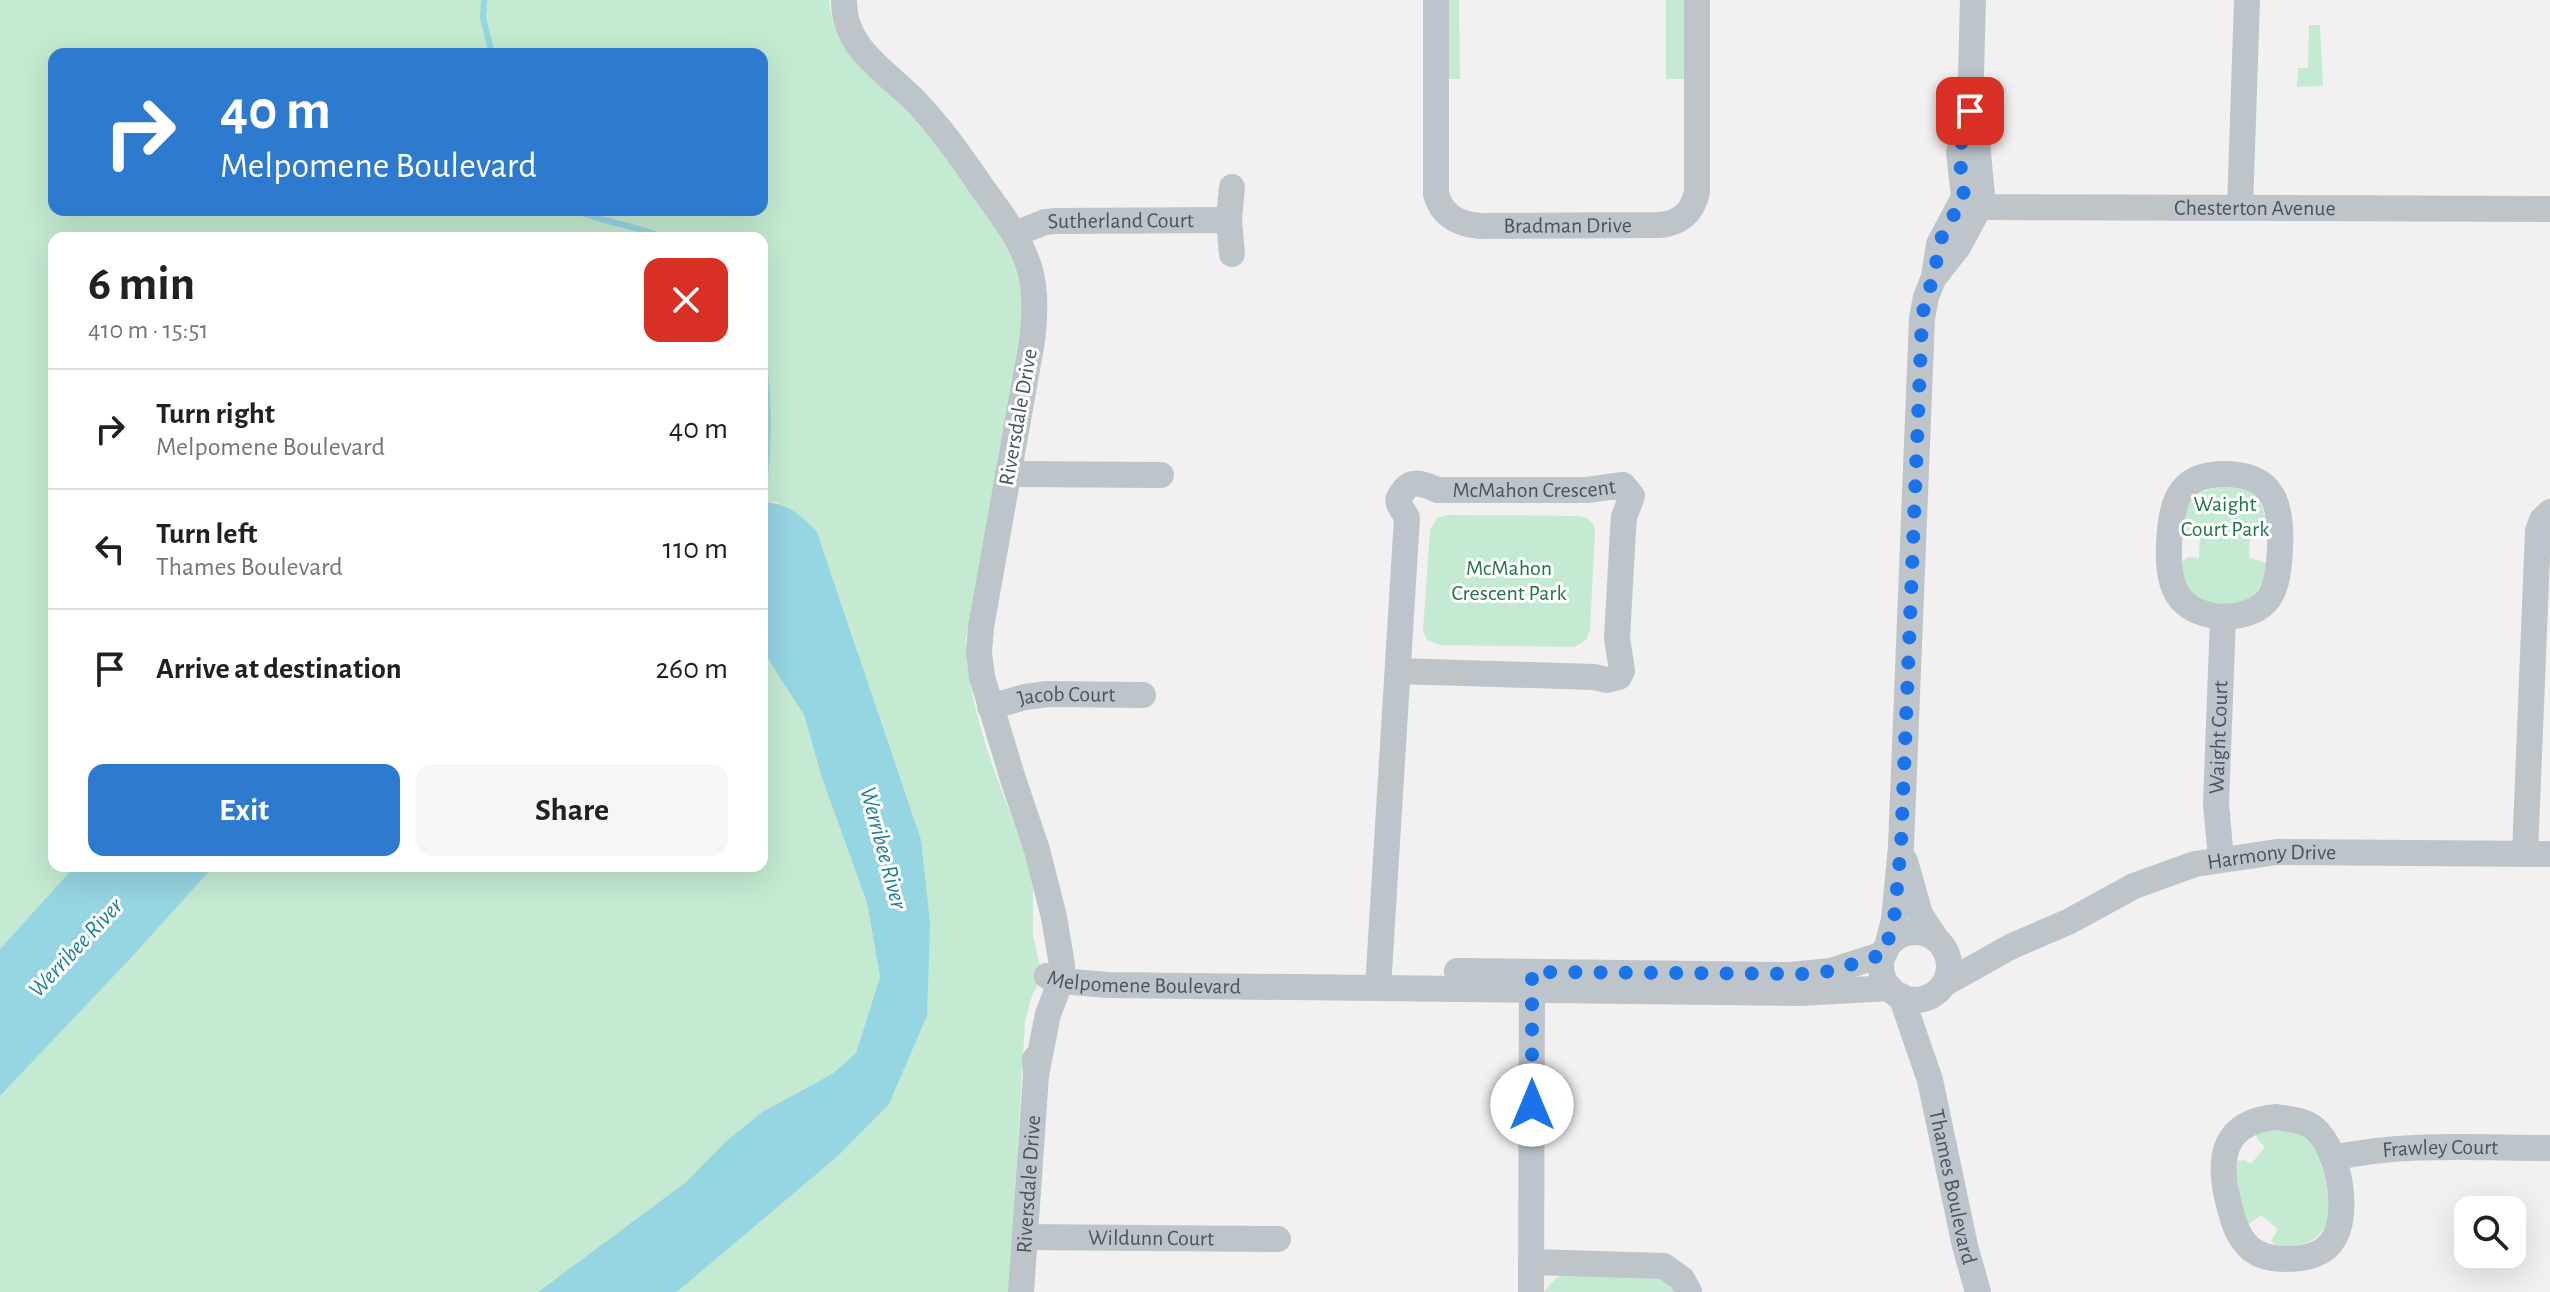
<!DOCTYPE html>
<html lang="en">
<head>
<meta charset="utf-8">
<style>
	body { margin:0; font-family:"Alegreya Sans",sans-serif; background:#f6f6f6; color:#202124; height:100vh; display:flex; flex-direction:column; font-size:30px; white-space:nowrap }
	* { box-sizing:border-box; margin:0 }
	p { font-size:26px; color:#757577 }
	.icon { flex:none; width:44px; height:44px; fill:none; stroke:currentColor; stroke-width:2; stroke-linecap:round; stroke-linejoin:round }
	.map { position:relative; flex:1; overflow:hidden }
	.side { position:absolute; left:48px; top:232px; width:720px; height:640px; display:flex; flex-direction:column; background:#fff; border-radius:16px; box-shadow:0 8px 32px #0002 }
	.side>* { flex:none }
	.hud { position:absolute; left:48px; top:48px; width:720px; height:168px; border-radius:16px; box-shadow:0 8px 32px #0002; background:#2e7ace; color:#fff; overflow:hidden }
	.buttons { position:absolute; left:2454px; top:1196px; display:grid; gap:16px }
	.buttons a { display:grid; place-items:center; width:72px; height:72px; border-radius:16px; background:#fff; box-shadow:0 8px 32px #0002; font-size:40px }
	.pin { position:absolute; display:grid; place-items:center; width:68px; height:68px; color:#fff; margin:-34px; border-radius:16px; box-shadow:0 4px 12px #0006 }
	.me { position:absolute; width:88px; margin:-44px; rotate:0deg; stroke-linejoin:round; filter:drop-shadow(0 0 6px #0008) }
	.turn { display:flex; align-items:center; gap:28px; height:168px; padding:0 40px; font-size:36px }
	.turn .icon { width:104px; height:104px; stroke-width:2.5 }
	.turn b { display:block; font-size:56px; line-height:68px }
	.round { display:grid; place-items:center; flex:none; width:84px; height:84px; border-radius:16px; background:#f6f6f6 }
	.headline { display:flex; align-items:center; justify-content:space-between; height:136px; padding:0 40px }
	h1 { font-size:48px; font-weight:600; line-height:60px }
	.cta { display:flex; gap:16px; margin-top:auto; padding:16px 40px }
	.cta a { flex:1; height:92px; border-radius:16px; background:#2e7ace; color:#fff; font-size:32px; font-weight:600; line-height:92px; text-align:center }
	.cta a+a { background:#f6f6f6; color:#202124 }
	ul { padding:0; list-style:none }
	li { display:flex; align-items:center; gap:24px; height:120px; padding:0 40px; border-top:2px solid #e0e0e0 }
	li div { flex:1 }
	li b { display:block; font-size:30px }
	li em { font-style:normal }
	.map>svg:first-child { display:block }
	.green { fill:#c4ead1; fill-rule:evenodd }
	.water { fill:#96d5e2 }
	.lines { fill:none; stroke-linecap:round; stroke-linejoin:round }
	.stream { stroke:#96d5e2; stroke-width:6 }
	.minor { stroke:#bdc5cb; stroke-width:26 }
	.route { stroke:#1a73e8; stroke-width:14; stroke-dasharray:0 25.2 }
	.labels { text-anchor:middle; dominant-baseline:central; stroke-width:6; stroke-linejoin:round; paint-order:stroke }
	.street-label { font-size:22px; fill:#4a545b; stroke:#fff }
	.park-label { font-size:22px; fill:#227549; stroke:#fff }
	.water-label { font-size:24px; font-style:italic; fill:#1c7f94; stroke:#fff }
</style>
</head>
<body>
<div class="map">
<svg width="2550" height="1292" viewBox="0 0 2550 1292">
	<rect width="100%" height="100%" fill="#f2f0f0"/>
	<g class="green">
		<path d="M 0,0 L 829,0 C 834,50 861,66 894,99 C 934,138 1008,229 1020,284 C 1024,304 1022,324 1018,345 L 966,639 C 967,714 1003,790 1027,860 L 1033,885 L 1033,935 L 1040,966 L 1038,983 L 1032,996 L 1025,1021 L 1009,1292 L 677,1292 L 838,1156 L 889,1104 L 927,1016 L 857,649 L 817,532 L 777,502 L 762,502 L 762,238 L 54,238 L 54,866 L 75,866 L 0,949 ZM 54,54 L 762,54 L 762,210 L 54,210 Z"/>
		<polygon points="1447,0 1459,0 1460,79 1447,79"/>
		<polygon points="1666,0 1686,0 1687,79 1666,79"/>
		<polygon points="2309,25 2320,25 2323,86 2297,87 2298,68 2308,68"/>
		<path d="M 2215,487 C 2253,487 2263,493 2268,531 L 2261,535 L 2250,534 L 2249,558 L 2267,563 C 2264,577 2262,588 2251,598 C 2235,611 2197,606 2187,587 C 2183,580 2182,569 2181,562 L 2189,557 L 2199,558 L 2200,533 L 2190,532 L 2182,527 C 2186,505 2192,493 2215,487 Z"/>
		<path d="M 1447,515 L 1577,516 C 1588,517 1595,522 1595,533 L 1590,630 L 1586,640 L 1574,647 L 1440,645 L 1427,640 L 1423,630 L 1430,530 L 1437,518 Z"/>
		<polygon points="762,656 768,659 804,715 822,778 867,903 880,977 856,1053 832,1074 762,1112 724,1143 686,1182 538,1292 0,1292 0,1096 130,959 214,866 762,866"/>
		<path d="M 2275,1130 C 2285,1131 2296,1131 2305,1138 C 2316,1145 2319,1159 2323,1170 C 2338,1214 2329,1250 2277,1246 L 2271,1241 L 2278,1229 L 2261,1215 L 2249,1224 L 2245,1220 L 2236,1179 L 2237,1161 L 2245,1160 L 2251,1164 L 2265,1147 L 2258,1140 L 2256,1134 Z"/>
		<polygon points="1564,1275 1663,1279 1677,1292 1544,1292 1556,1278"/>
	</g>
	<g class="water">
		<path d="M 762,502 C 786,502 801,515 817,532 L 921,840 L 930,923 L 927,1016 L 889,1104 L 838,1156 L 677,1292 L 538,1292 L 686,1182 L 724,1143 L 762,1112 L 832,1074 L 856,1053 L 880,977 L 867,903 L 822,778 L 804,715 L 768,659 L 762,656 Z"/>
		<polygon points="75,866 214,866 130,959 0,1096 0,949"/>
	</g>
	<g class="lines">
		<g class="stream">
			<polyline points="484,0 483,18 492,54"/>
			<path d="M 576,210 C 604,223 636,225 665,238"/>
			<path d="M 762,347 C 770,398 769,453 762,505"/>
		</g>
		<g class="minor">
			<path d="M 844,0 C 843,48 885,70 915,101 C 941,128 962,158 983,189 C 1002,215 1023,242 1031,274 C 1036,297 1035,319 1032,341 L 981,627 L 979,652 L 982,677 L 1013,779 L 1037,850 L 1054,917 L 1062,965 L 1062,978 L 1048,1014 L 1036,1075"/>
			<path id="s1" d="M 1436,0 L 1436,194 C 1442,216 1459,224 1480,226 L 1659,225 C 1680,223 1692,214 1697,192 L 1697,0"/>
			<polyline points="1232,187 1229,220 1232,254"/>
			<path id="s2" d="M 1961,204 L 1987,207 L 2550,209"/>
			<polyline points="2240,208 2247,0"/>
			<path id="s3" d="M 1015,234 L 1045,222 L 1056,221 L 1229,220"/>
			<polyline points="1936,275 1958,247 1980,206 1982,196 1977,142 1970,111 1973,0"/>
			<polyline points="1008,474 1161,475"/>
			<path id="s4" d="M 990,707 L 1025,697 L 1048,694 L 1143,695"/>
			<polyline points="2525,854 2538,531 2542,520 2550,512"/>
			<path id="s5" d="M 2221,859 L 2216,804 L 2223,617 C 2271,615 2278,592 2280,548 C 2282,506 2275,474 2224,474 C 2176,474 2171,506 2169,545 C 2167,587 2177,613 2223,617"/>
			<polyline points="1905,861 1920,914 1937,940"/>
			<circle cx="1915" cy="966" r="34"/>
			<polyline points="1886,950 1894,920 1901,846 1922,318 1926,297 1934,277 1939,244 1964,197 1959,152 1970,111"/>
			<polyline points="1457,971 1789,975 1831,971 1884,954"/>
			<path id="s6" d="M 1047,976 L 1061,981 L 1108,985 L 1800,993 L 1890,988"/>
			<path id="s7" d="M 1944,984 L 2012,946 L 2068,922 L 2134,886 L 2195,864 L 2277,852 L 2550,854"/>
			<path id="s8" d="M 1378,988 L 1407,518 C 1405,513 1402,510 1400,506 C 1397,500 1398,498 1402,493 C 1412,477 1425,485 1438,490 L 1587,490 L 1623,485 L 1632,496 L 1624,517 L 1623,530 L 1617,638 L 1622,671 L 1619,677 L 1607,680 L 1594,677 L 1398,671"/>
			<path id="s9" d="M 1901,996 L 1930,1080 L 1965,1246 L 1978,1292"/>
			<path d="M 2276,1117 C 2290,1119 2305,1120 2316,1130 C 2340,1152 2354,1225 2326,1248 C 2315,1257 2300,1259 2286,1259 C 2274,1259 2261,1257 2251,1249 C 2236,1236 2233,1219 2228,1201 C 2217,1156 2224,1122 2276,1117 Z"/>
			<path id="s10" d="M 2333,1158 C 2404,1142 2478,1148 2550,1148"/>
			<path id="s11" d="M 1025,1237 L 1278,1239"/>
			<polyline points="1532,1262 1664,1266 1682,1279 1689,1292"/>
			<path id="s12" d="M 1021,1292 L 1036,1075 L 1035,1059"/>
			<polyline points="1531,1292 1532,976"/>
		</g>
	</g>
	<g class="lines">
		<polyline class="route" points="1532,1105 1532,972 1810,974 1831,971 1884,954 1894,920 1901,846 1922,318 1926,297 1934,277 1939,244 1944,232 1964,197 1959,152 1970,111"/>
	</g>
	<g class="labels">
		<g class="street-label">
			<text stroke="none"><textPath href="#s2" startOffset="294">Chesterton Avenue</textPath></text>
			<text stroke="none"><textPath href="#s3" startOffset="108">Sutherland Court</textPath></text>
			<text stroke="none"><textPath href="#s1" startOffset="340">Bradman Drive</textPath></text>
			<text transform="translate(1018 417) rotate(-80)">Riversdale Drive</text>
			<text stroke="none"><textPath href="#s8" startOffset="636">McMahon Crescent</textPath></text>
			<text stroke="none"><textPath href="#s4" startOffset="78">Jacob Court</textPath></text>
			<text stroke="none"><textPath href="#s5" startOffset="122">Waight Court</textPath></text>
			<text stroke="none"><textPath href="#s7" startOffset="356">Harmony Drive</textPath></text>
			<text stroke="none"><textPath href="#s6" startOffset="98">Melpomene Boulevard</textPath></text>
			<text stroke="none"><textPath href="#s10" startOffset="108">Frawley Court</textPath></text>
			<text stroke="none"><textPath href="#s12" startOffset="108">Riversdale Drive</textPath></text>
			<text stroke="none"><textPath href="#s9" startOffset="198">Thames Boulevard</textPath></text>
			<text stroke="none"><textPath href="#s11" startOffset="126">Wildunn Court</textPath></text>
		</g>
		<g class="park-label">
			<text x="2225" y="504">Waight<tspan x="2225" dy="25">Court Park</tspan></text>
			<text x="1509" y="568">McMahon<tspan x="1509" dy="25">Crescent Park</tspan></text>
		</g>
		<g class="water-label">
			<text transform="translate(883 848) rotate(75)">Werribee River</text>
			<text transform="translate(76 948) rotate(-47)">Werribee River</text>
		</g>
	</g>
</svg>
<div class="buttons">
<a><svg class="icon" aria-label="search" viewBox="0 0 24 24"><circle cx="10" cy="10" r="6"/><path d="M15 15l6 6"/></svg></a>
</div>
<div class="pin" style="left:1970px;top:111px;background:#d93025"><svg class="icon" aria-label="arrive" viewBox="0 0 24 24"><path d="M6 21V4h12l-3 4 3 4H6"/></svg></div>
<svg class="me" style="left:1532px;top:1105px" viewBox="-20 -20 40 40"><circle r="19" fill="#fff"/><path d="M0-13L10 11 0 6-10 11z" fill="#1a73e8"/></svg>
<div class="hud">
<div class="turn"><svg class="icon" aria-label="right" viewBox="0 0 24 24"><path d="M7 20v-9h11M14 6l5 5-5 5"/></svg><div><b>40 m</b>Melpomene Boulevard</div></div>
</div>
<section class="side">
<div class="headline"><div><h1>6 min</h1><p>410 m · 15:51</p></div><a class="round" style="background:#d93025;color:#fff"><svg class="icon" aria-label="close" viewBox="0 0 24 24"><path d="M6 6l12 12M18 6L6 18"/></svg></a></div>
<ul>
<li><svg class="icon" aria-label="right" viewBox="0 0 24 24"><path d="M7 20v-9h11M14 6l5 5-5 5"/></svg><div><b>Turn right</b><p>Melpomene Boulevard</p></div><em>40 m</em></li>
<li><svg class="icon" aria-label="left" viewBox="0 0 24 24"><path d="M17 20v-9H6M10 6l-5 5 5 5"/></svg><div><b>Turn left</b><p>Thames Boulevard</p></div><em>110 m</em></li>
<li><svg class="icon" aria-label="arrive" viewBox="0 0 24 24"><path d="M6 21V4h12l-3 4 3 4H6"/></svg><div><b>Arrive at destination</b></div><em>260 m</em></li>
</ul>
<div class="cta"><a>Exit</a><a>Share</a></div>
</section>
</div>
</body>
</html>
